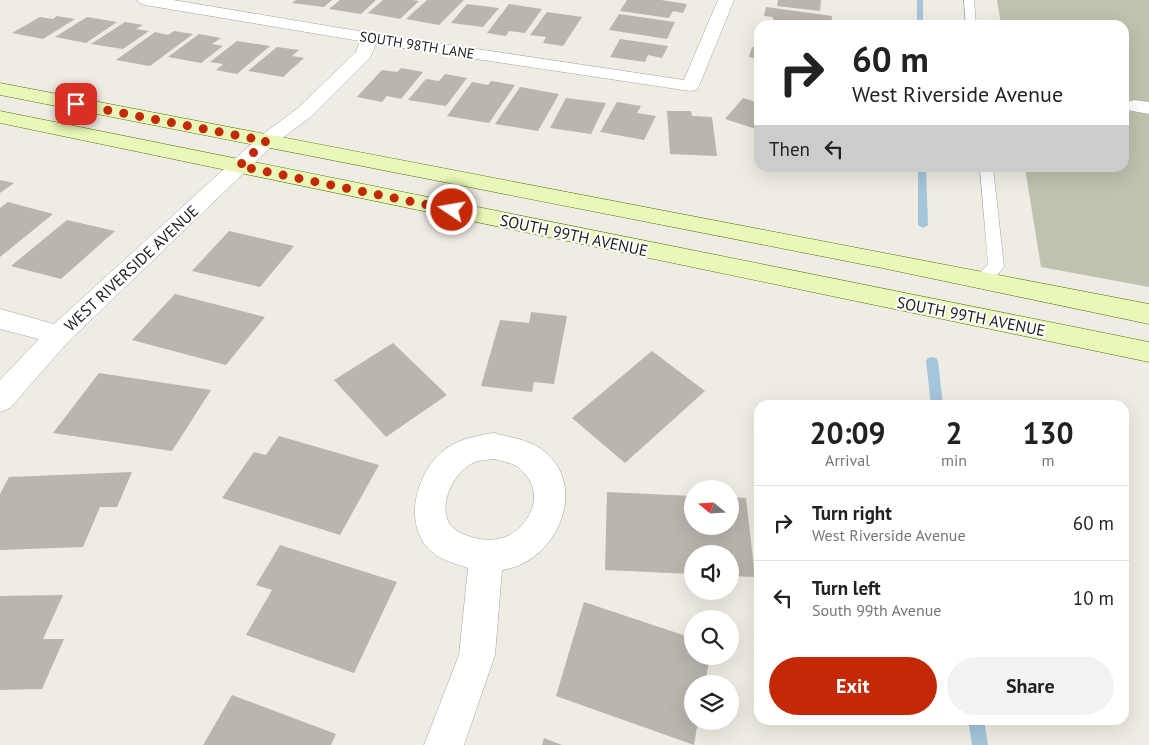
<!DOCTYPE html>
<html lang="en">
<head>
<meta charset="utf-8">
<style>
	body { margin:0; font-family:"PT Sans",sans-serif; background:#f2f2f2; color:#222; height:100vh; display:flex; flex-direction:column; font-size:19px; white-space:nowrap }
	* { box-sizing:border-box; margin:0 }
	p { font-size:16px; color:#767676 }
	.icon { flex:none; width:28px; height:28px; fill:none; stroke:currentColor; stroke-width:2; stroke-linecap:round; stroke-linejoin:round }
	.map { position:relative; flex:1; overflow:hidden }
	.sheet { position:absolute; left:754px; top:400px; width:375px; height:325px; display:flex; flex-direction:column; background:#fff; border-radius:15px; box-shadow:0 5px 20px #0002 }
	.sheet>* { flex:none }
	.top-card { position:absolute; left:754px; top:20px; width:375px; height:152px; border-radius:15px; box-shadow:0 5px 20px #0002; background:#fff; color:#222; overflow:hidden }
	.needle { width:32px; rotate:288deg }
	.controls { position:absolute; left:684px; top:480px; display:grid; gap:10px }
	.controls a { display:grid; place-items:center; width:55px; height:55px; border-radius:50%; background:#fff; box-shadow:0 5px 20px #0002; font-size:25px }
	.pin { position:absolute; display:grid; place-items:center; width:42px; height:42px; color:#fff; margin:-21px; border-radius:10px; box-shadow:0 2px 8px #0006 }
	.me { position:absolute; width:55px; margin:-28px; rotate:282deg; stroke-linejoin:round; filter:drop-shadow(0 0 4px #0008) }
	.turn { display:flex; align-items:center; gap:18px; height:105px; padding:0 15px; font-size:22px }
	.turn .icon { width:65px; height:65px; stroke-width:2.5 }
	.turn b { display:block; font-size:35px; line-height:42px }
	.then { display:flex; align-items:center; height:48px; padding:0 15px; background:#0003; gap:10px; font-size:19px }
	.eta { display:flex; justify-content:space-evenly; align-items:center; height:85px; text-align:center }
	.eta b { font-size:30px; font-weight:600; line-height:35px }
	.action { display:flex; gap:10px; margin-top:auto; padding:10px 15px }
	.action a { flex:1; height:58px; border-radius:30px; background:#c42907; color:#fff; font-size:20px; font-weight:600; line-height:58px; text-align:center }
	.action a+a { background:#f2f2f2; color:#222 }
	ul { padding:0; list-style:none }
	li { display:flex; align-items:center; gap:15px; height:75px; padding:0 15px; border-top:1px solid #e0e0e0 }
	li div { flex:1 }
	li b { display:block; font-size:19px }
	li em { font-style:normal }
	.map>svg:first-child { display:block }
	.construction { fill:#bfc2af }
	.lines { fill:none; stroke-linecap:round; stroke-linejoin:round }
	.stream { fill:#a5c5da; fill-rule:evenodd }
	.building { fill:#bab5ad }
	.lane-casing { stroke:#a4a4a4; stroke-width:1 }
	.street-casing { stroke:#a4a4a4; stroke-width:1 }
	.secondary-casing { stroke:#527008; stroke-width:1 }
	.lane { fill:#fff; fill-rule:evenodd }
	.street { fill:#fff; fill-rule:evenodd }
	.secondary { fill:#e9f7b8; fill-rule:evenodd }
	.route { stroke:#c42907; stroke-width:9; stroke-dasharray:0 16.2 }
	.labels { text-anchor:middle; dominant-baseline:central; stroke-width:4; stroke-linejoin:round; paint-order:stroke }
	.far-street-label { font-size:14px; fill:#1d1d1d; stroke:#fff }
	.street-label { font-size:16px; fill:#1d1d1d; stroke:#fff }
</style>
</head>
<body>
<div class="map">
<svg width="1149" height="745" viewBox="0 0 1149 745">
	<rect width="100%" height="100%" fill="#eeece3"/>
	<polygon class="construction" points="997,0 1149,0 1149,287 1041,267 1025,168 1124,168 1124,25 1001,25"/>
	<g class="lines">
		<g class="stream">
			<rect x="917" y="0" width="6" height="25"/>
			<polygon points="918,168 926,168 928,225 923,228 918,225"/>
			<polygon points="932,357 936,358 938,361 943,405 931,405 926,361 928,358"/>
			<polygon points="968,720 984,720 988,745 972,745"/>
		</g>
	</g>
	<g class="building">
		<polygon points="296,0 332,0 324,7 292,3"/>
		<polygon points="340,0 376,0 361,14 329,9"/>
		<polygon points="383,0 412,0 419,1 400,19 368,13"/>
		<polygon points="427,0 464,0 439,25 406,19"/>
		<polygon points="627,0 661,0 687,4 683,13 673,11 669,18 620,11"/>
		<polygon points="778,0 821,0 820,11 777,6"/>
		<polygon points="467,4 499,8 483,27 451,23"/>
		<polygon points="509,4 542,9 525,33 509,31 506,36 487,33"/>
		<polygon points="766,7 832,16 831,25 772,25 773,17 764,16"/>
		<polygon points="547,12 582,17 563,46 543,43 546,37 530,35"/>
		<polygon points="619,14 675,22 667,39 609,30"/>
		<polygon points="57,16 75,19 43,39 12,33 40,17 53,19"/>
		<polygon points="87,17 117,22 86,43 55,37"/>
		<polygon points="125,22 143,25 136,29 149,31 123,49 91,44"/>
		<polygon points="174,31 193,34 150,66 116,60 155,32 168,35"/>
		<polygon points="199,34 221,38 212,44 223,46 201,63 168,57"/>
		<polygon points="620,39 668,46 662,58 648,55 645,62 610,57"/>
		<polygon points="237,41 270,46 237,74 216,70 223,64 210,62"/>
		<polygon points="277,47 299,50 292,56 304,58 283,77 248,71"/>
		<polygon points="752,47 759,48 759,59 749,57"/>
		<polygon points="401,68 423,72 401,99 387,96 382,102 357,97 382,70 397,72"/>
		<polygon points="445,74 467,78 446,106 408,100 426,79 439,81"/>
		<polygon points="491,81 515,85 489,123 447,116 472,82 488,85"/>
		<polygon points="520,87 559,94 538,131 495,124"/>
		<polygon points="566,98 606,103 591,134 550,128"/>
		<polygon points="743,98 759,103 759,130 725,119"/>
		<polygon points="617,102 641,106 637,113 656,116 644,140 600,132"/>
		<polygon points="667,111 691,111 692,116 712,117 717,156 670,154"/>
		<polygon points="0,180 14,183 0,193"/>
		<polygon points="8,202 53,214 0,257 0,208"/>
		<polygon points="67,220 115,231 61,279 11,266"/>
		<polygon points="229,231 294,246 260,287 192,271"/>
		<polygon points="175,294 265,317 226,365 132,340"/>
		<polygon points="531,312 567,316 554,384 534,382 532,392 481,386 500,320 529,323"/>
		<polygon points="393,343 447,395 386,437 334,380"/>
		<polygon points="652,351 705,391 625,463 572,418"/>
		<polygon points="99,373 211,390 172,451 53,433"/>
		<polygon points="279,436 379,465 340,535 222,498 254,452 266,455"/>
		<polygon points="132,472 117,507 100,507 83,547 0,550 0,494 9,477"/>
		<polygon points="607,492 692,496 692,526 730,526 730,497 746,498 755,577 730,576 730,554 692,554 692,574 605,570"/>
		<polygon points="280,545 397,582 354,673 246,635 272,590 256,585"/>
		<polygon points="63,595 43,639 64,639 42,689 0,690 0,596"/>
		<polygon points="584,602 692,638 692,656 710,656 705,684 692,684 692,721 698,721 694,745 556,696"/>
		<polygon points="232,695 336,734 331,745 203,745"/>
		<polygon points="544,738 562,745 542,745"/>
	</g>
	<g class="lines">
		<g class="lane-casing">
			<g id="lane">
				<polygon points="964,0 974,0 976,25 966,25"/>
				<path d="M 980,168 L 993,168 L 1004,266 C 998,276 986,288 974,285 L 972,281 L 988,264 Z"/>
			</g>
		</g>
		<g class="street-casing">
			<g id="street">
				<polygon points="137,0 173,0 370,33 684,80 718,0 734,0 699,86 696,90 690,91 376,44 370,58 312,116 273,145 68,342 10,408 0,412 0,380 39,339 0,329 0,309 54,324 259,137 298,108 356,52 360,41 145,5 140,3"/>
				<polygon points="1134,100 1149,102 1149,114 1127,110 1125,106 1127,102"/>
				<path d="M 494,433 C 507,437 526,439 538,447 C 592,481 559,562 502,570 L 495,655 L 464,745 L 424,745 L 459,655 L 468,568 C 459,565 448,562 439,557 C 399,533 414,471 447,448 C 460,439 478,435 494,433 ZM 494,459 C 501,461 509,462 516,466 C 519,467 522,471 524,473 C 545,494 530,527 505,537 C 494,541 481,540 471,537 C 463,534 454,531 449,523 C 438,503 455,470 475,462 C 481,460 488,460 494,459 Z"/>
			</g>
		</g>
		<g class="secondary-casing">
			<g id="secondary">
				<polygon points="0,83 1149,304 1149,324 882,268 0,95"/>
				<polygon points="0,111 1149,342 1149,362 0,123"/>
			</g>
		</g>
		<use href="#lane" class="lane"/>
		<use href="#street" class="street"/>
		<use href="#secondary" class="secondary"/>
	</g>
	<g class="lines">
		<polyline class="route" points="76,104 266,141 239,166 452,210"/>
	</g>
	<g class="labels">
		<g class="far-street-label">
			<text transform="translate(417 45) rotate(9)">SOUTH 98TH LANE</text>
		</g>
		<g class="street-label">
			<text transform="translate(574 235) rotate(12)">SOUTH 99TH AVENUE</text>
			<text transform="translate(131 268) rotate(-43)">WEST RIVERSIDE AVENUE</text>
			<text transform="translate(971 316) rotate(11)">SOUTH 99TH AVENUE</text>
		</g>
	</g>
</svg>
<div class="controls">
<a><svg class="needle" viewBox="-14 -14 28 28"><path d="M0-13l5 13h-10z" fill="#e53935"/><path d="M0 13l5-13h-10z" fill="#767676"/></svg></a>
<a><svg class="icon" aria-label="sound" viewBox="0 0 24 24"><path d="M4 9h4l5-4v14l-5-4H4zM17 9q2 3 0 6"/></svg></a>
<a><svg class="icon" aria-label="search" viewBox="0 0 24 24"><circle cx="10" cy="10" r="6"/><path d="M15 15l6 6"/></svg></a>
<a><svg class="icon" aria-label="layers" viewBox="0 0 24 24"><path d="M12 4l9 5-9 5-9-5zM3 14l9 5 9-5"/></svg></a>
</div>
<div class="pin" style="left:76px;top:104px;background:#d93025"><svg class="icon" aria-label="arrive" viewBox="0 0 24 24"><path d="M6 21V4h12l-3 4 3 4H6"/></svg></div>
<svg class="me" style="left:452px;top:210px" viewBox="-20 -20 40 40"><circle r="17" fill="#c42907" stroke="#fff" stroke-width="3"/><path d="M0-11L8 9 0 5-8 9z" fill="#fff"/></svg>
<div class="top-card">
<div class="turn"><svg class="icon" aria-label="right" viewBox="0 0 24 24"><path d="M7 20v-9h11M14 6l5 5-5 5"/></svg><div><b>60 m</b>West Riverside Avenue</div></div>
<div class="then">Then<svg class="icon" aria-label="left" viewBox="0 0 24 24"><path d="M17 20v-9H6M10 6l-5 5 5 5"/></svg></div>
</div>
<section class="sheet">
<div class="eta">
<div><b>20:09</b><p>Arrival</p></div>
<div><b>2</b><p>min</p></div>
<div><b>130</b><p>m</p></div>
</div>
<ul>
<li><svg class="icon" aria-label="right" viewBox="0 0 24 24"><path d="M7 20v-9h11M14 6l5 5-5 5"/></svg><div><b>Turn right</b><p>West Riverside Avenue</p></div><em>60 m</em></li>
<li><svg class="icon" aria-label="left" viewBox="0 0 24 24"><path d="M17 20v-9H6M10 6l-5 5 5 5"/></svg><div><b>Turn left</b><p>South 99th Avenue</p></div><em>10 m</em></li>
</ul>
<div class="action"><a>Exit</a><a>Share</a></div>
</section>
</div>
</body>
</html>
